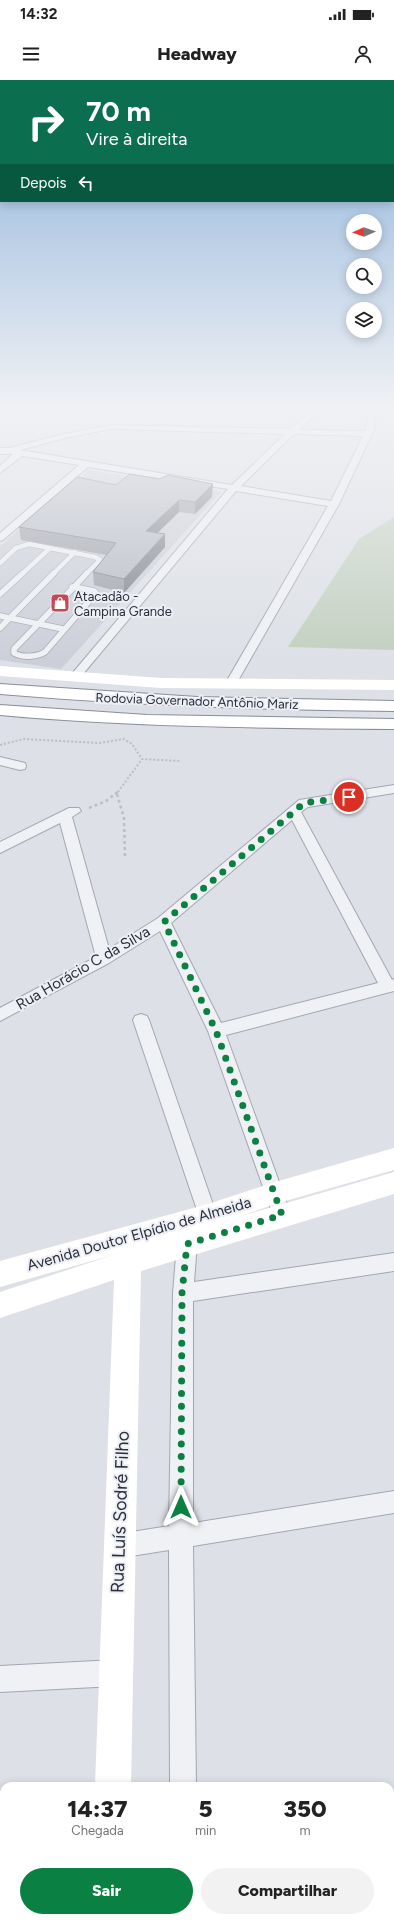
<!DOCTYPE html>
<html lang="pt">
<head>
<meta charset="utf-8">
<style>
	body { margin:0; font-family:Figtree,sans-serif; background:#f2f2f2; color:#222; height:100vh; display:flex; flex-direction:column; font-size:15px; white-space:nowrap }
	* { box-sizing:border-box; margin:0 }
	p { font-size:13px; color:#767676 }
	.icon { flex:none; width:22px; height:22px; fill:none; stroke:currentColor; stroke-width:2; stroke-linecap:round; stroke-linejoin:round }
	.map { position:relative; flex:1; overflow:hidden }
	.details { position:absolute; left:0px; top:1702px; width:394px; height:140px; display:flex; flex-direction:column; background:#fff; border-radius:12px 12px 0 0; box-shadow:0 2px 10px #0003 }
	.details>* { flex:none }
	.top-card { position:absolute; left:0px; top:0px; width:394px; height:122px; box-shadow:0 2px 10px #0003; background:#0b6e4f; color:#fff; overflow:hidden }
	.needle { width:26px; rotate:268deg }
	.tools { position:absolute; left:346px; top:134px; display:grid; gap:8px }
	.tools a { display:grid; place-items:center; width:36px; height:36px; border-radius:50%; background:#fff; box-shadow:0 2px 10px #0003; font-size:20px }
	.pin { position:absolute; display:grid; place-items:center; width:34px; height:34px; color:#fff; margin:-17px; border:2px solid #fff; border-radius:50%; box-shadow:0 1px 4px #0007 }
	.me { position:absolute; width:44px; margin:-22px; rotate:0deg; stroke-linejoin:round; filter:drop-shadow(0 0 3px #0008) }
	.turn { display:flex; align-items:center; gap:14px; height:84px; padding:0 20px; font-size:18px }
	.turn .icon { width:52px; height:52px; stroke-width:2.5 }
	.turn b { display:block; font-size:28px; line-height:34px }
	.then { display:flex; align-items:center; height:38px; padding:0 20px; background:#0003; gap:8px; font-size:15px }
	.eta { display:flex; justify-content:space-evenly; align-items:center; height:68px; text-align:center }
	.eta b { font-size:24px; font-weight:800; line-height:28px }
	.button { display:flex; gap:8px; margin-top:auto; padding:8px 20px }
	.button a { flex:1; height:46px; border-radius:24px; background:#0b8043; color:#fff; font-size:16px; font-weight:800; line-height:46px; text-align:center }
	.button a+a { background:#f2f2f2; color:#222 }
	.status { display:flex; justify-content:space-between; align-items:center; height:28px; padding:0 20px; background:#fff; direction:ltr }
	.status svg { height:11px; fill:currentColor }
	header { display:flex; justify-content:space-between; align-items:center; height:52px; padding:0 20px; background:#fff; font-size:18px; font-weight:800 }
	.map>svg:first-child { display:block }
	.built { fill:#cccfd8 }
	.green { fill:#c2d0bf }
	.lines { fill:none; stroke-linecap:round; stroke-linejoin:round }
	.lane-far1-casing { stroke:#a3a7b0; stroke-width:5.5 }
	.lane-casing { stroke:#a3a7b0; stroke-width:7 }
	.street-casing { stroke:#a3a7b0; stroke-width:2 }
	.highway-casing { stroke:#868d9c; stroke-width:2 }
	.path-far1 { stroke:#bcbec5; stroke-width:2; stroke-dasharray:2 2; stroke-linecap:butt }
	.path { stroke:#bcbec5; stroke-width:2.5; stroke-dasharray:3 3; stroke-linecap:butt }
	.lane-far1 { stroke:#f0f1f5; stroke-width:4.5 }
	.lane { stroke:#f0f1f5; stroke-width:5.5 }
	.street { fill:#f0f1f5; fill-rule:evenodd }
	.secondary { fill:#fff; fill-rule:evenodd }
	.highway { fill:#fff; fill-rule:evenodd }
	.wall { fill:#9c9fa8 }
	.shaded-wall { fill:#7f8288 }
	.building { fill:#b5b9c3; stroke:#7f8288 }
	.route { stroke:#0b8043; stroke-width:7; stroke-dasharray:0 12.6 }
	.labels { text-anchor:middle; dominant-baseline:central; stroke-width:4; stroke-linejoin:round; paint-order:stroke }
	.far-poi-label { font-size:13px; fill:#282e3c; stroke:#edeff4; text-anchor:start }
	.far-street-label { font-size:13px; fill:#282e3c; stroke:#edeff4 }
	.street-label { font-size:15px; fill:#282e3c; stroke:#edeff4 }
	.near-street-label { font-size:18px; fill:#282e3c; stroke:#edeff4 }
</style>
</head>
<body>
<div class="status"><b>14:32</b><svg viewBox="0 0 49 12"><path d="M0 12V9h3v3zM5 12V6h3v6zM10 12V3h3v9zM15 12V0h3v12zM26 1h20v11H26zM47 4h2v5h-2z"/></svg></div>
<header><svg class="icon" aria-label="menu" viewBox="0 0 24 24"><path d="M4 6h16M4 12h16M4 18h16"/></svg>Headway<svg class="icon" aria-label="person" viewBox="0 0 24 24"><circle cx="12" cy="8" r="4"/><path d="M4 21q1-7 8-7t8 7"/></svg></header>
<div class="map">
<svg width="394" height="1842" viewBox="0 0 394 1842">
	<rect width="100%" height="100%" fill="#dde0e6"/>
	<polygon class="built" points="89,390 221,412 61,589 0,580 0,466"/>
	<polygon class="green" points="394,437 394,570 288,567 359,459"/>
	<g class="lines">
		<g class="lane-far1-casing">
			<g id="lane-far1">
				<polyline points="0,483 16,468 29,464 95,477 100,480 86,494"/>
				<polyline points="22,494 50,468"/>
				<polyline points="53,494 75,472"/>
			</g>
		</g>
		<g class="lane-casing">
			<g id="lane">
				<polyline points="72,507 74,507"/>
				<path d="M 74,507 L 94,511 L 96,513 L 45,572 C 37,577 22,578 14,573 L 14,569 Z"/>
				<polyline points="74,507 87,493"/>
				<polyline points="0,514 23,493"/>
				<polyline points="0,536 63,549"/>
				<polyline points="0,548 54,493"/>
			</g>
		</g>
		<g class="street-casing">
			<g id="street">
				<path d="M 312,326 L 320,326 L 315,335 L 299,350 L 365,351 C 368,340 369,335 361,326 L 369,326 L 375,332 L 376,339 L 372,354 L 339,424 L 235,606 L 231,607 L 225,604 L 328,426 L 236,411 L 78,600 L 70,600 L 68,598 L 70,596 L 228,409 L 88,387 L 3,460 L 0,461 L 0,453 L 79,385 L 22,376 L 0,393 L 0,386 L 13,374 L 0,374 L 0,368 L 9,368 L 64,354 L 111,345 L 290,349 L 309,332 ZM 111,349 L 285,354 L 232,405 L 20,370 L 65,358 ZM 294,354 L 363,356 L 331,421 L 241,406 Z"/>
				<polygon points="0,677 25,683 26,686 25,689 20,690 0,685"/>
				<path d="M 394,705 L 394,713 L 308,727 L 301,732 L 392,900 L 394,899 L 394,911 L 226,955 L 291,1135 L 289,1141 L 282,1143 L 275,1141 L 273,1135 L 208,951 L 160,851 L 109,883 L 0,941 L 0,928 L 96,877 L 60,743 L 0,773 L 0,762 L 69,728 L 79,728 L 81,731 L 72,737 L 109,869 L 158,838 L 299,720 ZM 292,740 L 378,903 L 221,943 L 171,843 Z"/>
				<polygon points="141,934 147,936 149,940 217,1136 215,1142 208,1144 201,1142 199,1136 133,940 135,936"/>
				<polygon points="187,1155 194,1158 197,1164 194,1202 394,1173 394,1191 193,1221 193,1443 394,1411 394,1433 193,1466 196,1706 170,1706 169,1470 119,1478 111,1474 107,1466 111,1458 119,1454 169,1446 173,1213 177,1164 180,1158"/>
				<polygon points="115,1580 124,1584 128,1593 124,1602 115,1606 0,1612 0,1586"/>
				<polygon points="394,1753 394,1781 390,1782 390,1754"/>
				<rect x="0" y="1786" width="4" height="28"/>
				<rect x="172" y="1838" width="28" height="4"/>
			</g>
		</g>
		<g class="highway-casing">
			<g id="highway">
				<path d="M 0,604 L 197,617 L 394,621 L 394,631 C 262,630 131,625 0,614 Z"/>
				<path d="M 0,625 L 147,635 L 394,639 L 394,649 C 262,648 131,647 0,635 Z"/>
			</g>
		</g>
		<g class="path-far1">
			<polyline points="0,665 24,659 99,663 124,659 132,664 142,679 180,681"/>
			<polyline points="118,712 142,679"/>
		</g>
		<g class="path">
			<polyline points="117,714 124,738 125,778"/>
			<polyline points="89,728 106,721 119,711"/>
		</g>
		<use href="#lane-far1" class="lane-far1"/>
		<use href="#lane" class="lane"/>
		<use href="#street" class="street"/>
		<g class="secondary">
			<polygon points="0,586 161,598 394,600 394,610 161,608 0,596"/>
			<polygon points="394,1068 394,1090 275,1124 241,1136 394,1092 394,1114 141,1191 131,1706 95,1706 114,1200 0,1238 0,1212 113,1175 0,1207 0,1181 208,1124 275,1102"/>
			<polygon points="89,1838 129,1838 128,1842 88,1842"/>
		</g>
		<use href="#highway" class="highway"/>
	</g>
	<polygon class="wall" points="116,405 212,417 195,434 179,432 157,453 165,454 165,467 124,513 94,505 93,492 107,475 21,460 19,447"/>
	<g class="shaded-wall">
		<polygon points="213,404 212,417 195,434 195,422"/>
		<polygon points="179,420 179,432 146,464 146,451"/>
		<polygon points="165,454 165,467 124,513 124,499"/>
	</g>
	<polygon class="building" points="130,394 159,399 168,395 213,404 195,422 179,420 146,451 165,454 124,499 93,492 116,463 19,447 77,397 116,405"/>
	<linearGradient id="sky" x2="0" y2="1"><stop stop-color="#89b0da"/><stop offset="0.56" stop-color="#f0f1f4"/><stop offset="1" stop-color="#f0f1f4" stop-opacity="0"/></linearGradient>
	<rect width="394" height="584" fill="url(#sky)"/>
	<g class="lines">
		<polyline class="route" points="181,1427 182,1213 187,1164 282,1135 216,951 164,842 304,723 349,717"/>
	</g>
	<defs>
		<g id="shop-square" transform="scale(1)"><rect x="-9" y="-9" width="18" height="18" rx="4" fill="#c54952" stroke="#edeff4"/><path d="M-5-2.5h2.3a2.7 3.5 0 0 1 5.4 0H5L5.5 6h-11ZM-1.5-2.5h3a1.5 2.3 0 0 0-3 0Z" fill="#fff"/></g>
	</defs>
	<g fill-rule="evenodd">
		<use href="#shop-square" x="60" y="523"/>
	</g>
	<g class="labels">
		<g class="far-poi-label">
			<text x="74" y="516">Atacadão -<tspan x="74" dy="15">Campina Grande</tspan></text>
		</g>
		<g class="far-street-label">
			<text transform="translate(197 621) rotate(2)">Rodovia Governador Antônio Mariz</text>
		</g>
		<g class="street-label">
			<text transform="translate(83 888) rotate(-30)">Rua Horácio C da Silva</text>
			<text transform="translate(139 1154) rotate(-16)">Avenida Doutor Elpídio de Almeida</text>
		</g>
		<g class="near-street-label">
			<text transform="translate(120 1432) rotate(-88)">Rua Luís Sodré Filho</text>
		</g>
	</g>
</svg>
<div class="tools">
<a><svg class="needle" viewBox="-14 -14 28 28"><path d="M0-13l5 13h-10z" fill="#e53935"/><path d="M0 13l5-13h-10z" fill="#767676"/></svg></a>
<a><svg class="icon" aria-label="search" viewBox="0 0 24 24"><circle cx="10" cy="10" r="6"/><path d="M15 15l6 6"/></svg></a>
<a><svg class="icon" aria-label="layers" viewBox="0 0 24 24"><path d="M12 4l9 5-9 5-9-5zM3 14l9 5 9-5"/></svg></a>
</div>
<div class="pin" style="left:349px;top:717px;background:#d93025"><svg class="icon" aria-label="arrive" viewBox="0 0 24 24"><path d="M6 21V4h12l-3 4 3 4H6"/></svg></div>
<svg class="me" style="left:181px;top:1427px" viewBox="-20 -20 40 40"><path d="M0-17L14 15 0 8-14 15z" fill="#0b8043" stroke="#fff" stroke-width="4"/></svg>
<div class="top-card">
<div class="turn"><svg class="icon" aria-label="right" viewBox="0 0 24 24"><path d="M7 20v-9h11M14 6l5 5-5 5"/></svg><div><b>70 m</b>Vire à direita</div></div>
<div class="then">Depois<svg class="icon" aria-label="left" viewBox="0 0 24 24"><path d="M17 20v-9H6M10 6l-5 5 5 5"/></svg></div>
</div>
<section class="details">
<div class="eta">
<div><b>14:37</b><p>Chegada</p></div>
<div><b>5</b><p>min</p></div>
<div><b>350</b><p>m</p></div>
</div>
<div class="button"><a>Sair</a><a>Compartilhar</a></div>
</section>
</div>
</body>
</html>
